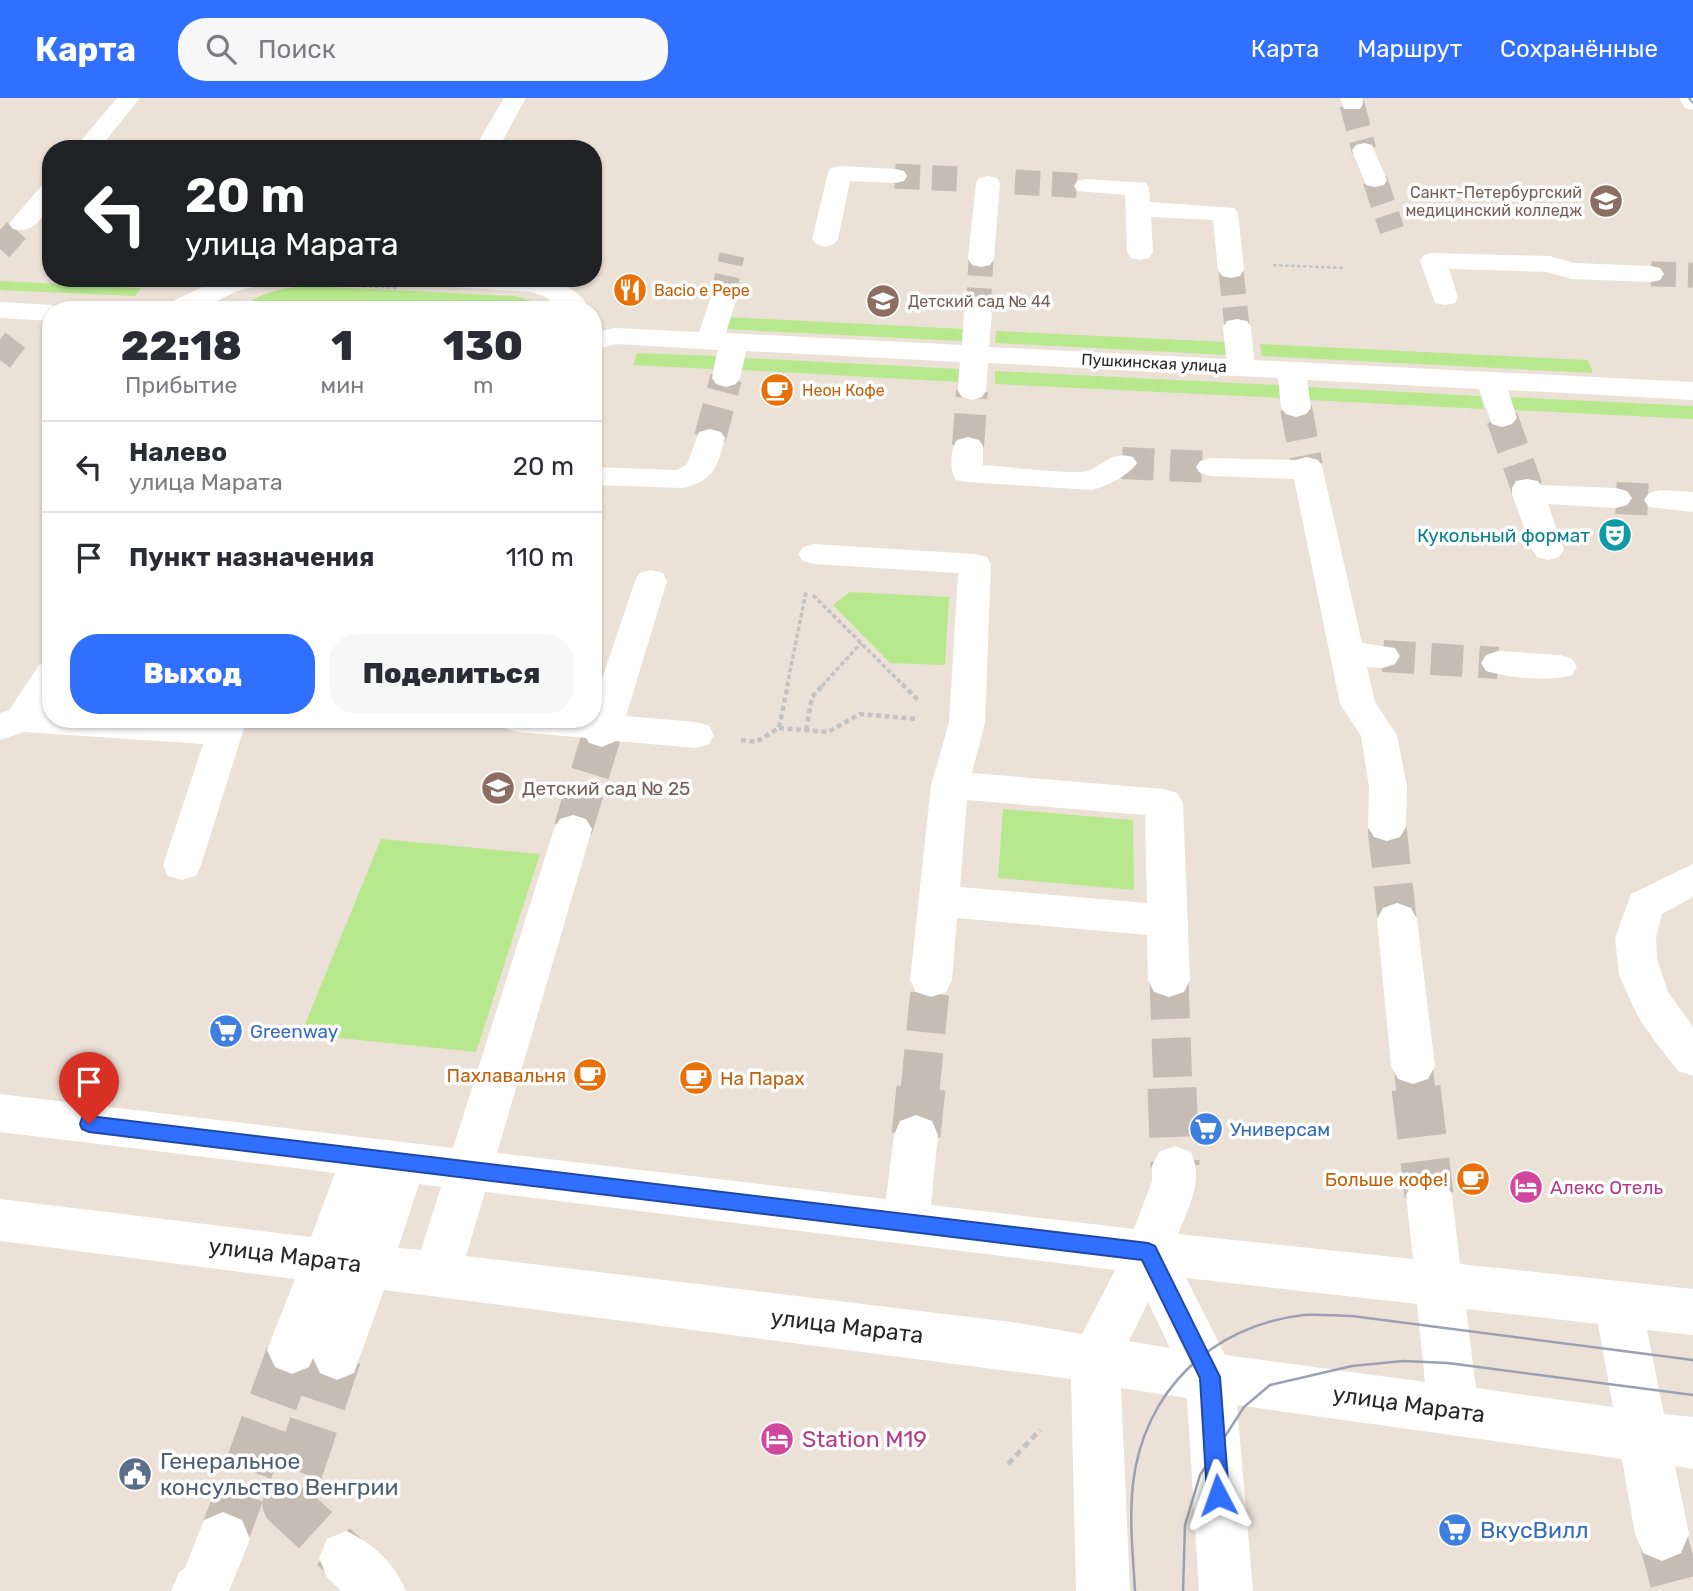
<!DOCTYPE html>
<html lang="ru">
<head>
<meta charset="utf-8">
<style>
	body { margin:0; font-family:Rubik,sans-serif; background:#f7f7f7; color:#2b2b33; height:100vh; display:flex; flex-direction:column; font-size:26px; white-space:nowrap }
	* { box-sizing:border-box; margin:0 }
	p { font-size:23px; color:#7c7c81 }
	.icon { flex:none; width:38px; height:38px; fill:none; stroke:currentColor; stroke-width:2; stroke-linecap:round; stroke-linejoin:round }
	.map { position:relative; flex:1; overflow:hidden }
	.drawer { position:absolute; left:42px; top:203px; width:560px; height:427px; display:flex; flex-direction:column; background:#fff; border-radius:28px; box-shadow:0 2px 5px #0004 }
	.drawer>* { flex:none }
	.banner { position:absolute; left:42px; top:42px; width:560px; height:147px; border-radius:28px; box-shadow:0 2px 5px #0004; background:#202124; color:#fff; overflow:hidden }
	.pin { position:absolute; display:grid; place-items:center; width:60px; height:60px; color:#fff; margin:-72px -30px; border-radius:50% 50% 50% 0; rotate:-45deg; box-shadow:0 0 7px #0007 }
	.pin .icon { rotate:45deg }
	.me { position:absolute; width:77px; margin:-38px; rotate:356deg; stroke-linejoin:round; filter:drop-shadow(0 0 5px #0008) }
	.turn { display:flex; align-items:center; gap:24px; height:147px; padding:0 28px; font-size:32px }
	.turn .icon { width:91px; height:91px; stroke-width:2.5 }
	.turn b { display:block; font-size:49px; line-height:60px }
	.eta { display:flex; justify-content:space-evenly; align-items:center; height:119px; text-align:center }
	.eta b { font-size:42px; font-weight:800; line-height:49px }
	.cta { display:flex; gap:14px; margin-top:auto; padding:14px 28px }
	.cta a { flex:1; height:80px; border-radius:28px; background:#316fff; color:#fff; font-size:28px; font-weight:800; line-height:80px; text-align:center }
	.cta a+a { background:#f7f7f7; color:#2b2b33 }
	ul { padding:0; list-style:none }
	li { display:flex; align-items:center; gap:21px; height:91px; padding:0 28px; border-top:2px solid #e1e1e2 }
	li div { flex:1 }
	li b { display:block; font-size:26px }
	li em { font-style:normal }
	header { display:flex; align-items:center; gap:42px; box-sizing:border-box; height:98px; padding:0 35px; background:#316fff; color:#fff }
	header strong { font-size:33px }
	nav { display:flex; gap:38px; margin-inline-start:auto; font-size:24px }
	.search { width:490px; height:63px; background:#f7f7f7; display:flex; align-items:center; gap:18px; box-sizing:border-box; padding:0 24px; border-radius:28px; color:#7c7c81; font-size:26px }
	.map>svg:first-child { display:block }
	.green { fill:#b7e88e }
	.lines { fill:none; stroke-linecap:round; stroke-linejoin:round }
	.minor-tunnel-far3 { stroke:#c5bcb4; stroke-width:25; stroke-dasharray:25 12; stroke-linecap:butt }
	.minor-tunnel-far2 { stroke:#c5bcb4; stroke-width:32; stroke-dasharray:32 16; stroke-linecap:butt }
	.minor-tunnel-far1 { stroke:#c5bcb4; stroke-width:39; stroke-dasharray:39 19; stroke-linecap:butt }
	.minor-tunnel { stroke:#c5bcb4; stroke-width:49; stroke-dasharray:49 24; stroke-linecap:butt }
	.path-far3 { stroke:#c3c3c3; stroke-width:2.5; stroke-dasharray:3.5 2.5; stroke-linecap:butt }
	.path-far2 { stroke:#c3c3c3; stroke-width:3.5; stroke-dasharray:4.5 2.5; stroke-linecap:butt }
	.path-far1 { stroke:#c3c3c3; stroke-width:4.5; stroke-dasharray:5 3.5; stroke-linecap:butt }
	.path { stroke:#c3c3c3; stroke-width:5; stroke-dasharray:7 4.5; stroke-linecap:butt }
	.minor { fill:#fff; fill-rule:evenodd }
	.tram-far1 { stroke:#9aa1b4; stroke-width:2 }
	.tram { stroke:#9aa1b4; stroke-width:2.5 }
	.route { fill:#316fff; stroke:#2048a6; stroke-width:2 }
	.labels { text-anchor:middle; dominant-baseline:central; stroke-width:7; stroke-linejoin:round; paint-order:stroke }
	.far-education-label { font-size:16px; fill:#785e54; stroke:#fff; text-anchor:end }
	.far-food-label { font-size:16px; fill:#c56008; stroke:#fff; text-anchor:start }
	.far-street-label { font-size:16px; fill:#282828; stroke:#fff }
	.culture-label { font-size:19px; fill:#0d838f; stroke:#fff; text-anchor:end }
	.education-label { font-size:19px; fill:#785e54; stroke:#fff; text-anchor:start }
	.shop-label { font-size:19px; fill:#366cbe; stroke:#fff; text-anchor:start }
	.food-label { font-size:19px; fill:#c56008; stroke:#fff; text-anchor:end }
	.hotel-label { font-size:19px; fill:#b23c85; stroke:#fff; text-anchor:start }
	.near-street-label { font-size:23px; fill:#282828; stroke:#fff }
	.near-hotel-label { font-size:23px; fill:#b23c85; stroke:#fff; text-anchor:start }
	.near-service-label { font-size:23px; fill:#4e5e75; stroke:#fff; text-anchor:start }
	.near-shop-label { font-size:23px; fill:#366cbe; stroke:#fff; text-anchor:start }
</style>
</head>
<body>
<header>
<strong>Карта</strong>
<div class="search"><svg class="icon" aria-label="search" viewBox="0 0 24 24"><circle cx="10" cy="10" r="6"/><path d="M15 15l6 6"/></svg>Поиск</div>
<nav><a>Карта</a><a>Маршрут</a><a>Сохранённые</a></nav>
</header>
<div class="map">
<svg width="1693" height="1493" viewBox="0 0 1693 1493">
	<rect width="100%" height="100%" fill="#ece1d7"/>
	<g class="green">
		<polygon points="0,183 141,190 135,198 0,192"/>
		<path d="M 311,188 L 516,198 L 534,204 L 544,212 L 242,212 C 257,193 288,189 311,188 Z"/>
		<polygon points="727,219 963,231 962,243 724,231"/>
		<polygon points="996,233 1226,244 1227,257 995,245"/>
		<polygon points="1260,246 1588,262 1593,275 1262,258"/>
		<polygon points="637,255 716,258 713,271 633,267"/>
		<polygon points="745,260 959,271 958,284 742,272"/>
		<polygon points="995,273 1279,287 1282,300 995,286"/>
		<polygon points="1308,289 1480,298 1484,311 1310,302"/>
		<polygon points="1510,299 1693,308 1693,321 1514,312"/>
		<polygon points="850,494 949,499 945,567 890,565 833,507"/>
		<polygon points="1003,711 1133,722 1134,792 998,780"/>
		<polygon points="381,741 540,756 476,954 301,936"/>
	</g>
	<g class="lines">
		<g class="minor-tunnel-far3">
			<polyline points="1352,6 1364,52"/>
			<polyline points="895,78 959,81"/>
			<polyline points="1375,82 1392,132"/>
			<polyline points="1015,84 1086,88"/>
			<polyline points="0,151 22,126"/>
			<polyline points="1231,172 1237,229"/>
			<polyline points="1651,176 1693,177"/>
			<polyline points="722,202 732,157"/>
			<polyline points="978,215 981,161"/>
			<polyline points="0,262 17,240"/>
		</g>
		<g class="minor-tunnel-far2">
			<polyline points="1296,310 1307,368"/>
			<polyline points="1502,320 1527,390"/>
			<polyline points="710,340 726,280"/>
			<polyline points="968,348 972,293"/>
			<polyline points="1122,365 1211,369"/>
			<polyline points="1616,400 1660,402"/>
			<polyline points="1383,558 1498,565"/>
		</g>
		<g class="minor-tunnel-far1">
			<polyline points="1387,729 1397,821"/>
			<polyline points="573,731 602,636"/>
			<polyline points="1169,882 1173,992"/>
			<polyline points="1413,968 1416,992"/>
			<polyline points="920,992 931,882"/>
		</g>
		<g class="minor-tunnel">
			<polyline points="1172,990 1175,1068"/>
			<polyline points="1416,990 1429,1097"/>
			<polyline points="916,1037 921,990"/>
			<polyline points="337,1258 287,1406 346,1460"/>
			<polyline points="1662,1436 1677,1493"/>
			<polyline points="223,1441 292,1252"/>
		</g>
		<g class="path-far3">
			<polyline points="1273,167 1345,170"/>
			<polyline points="297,185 397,190"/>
			<polyline points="287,212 298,209 351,212"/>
		</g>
		<g class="path-far2">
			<polyline points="813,497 904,588"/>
			<polyline points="787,588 806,494"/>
			<polyline points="822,588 861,545"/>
		</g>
		<g class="path-far1">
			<polyline points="902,586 918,602"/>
			<polyline points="779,630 828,634 860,616 917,621"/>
			<polyline points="806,632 812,599 824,586"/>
			<polyline points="741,642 756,644 779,630 788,586"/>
		</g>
		<polyline class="path" points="1008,1366 1040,1332"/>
		<g class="minor">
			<polygon points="117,0 140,0 99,51 74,51"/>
			<polygon points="504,0 526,0 498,51 474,51"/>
			<polygon points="1340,0 1362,0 1363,6 1360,11 1344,11"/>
			<polygon points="1679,0 1693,0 1693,12 1685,10"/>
			<polygon points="1364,45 1372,47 1387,82 1384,87 1375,89 1366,87 1352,52 1356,47"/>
			<polygon points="840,68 895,71 904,73 907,78 904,83 895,85 850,83 838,141 834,146 825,149 816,146 812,141 828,75 831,70"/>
			<polygon points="988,78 997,80 1000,85 994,161 990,167 981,169 972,167 968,161 976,85 979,80"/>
			<polygon points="1086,81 1146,85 1149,90 1150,104 1234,110 1238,115 1244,172 1240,178 1231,180 1222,178 1218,172 1213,122 1151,119 1153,154 1149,160 1140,162 1131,160 1127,154 1125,97 1077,93 1074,88 1077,83"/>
			<path d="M 51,85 L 51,108 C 39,122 33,136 13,131 L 9,126 L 13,121 L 42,87 Z"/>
			<polygon points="1433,155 1550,158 1574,165 1651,168 1660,170 1664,176 1660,182 1651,184 1571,181 1547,174 1449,171 1458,199 1455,205 1445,207 1435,205 1420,163 1424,157"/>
			<polygon points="271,180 267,186 237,193 199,212 164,212 167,206 219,181"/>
			<path d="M 424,180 C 462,180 547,171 577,195 C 582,199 587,206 590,212 L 563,212 L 544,198 L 531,194 L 437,188 L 428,186 Z"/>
			<polygon points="722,194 732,196 736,202 726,235 962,247 964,215 968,209 978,207 988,209 992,215 989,249 1226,261 1223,229 1227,223 1237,221 1247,223 1251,229 1254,262 1693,284 1693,302 1508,292 1517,320 1512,326 1502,329 1492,326 1479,291 1307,282 1311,310 1306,316 1296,319 1286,316 1281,310 1278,280 988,265 986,293 982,299 972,302 962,299 958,293 960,264 746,253 740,280 736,286 726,289 716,286 712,280 718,252 616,246 593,252 593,235 615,230 699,234 712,196"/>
			<polygon points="0,204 51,207 62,212 51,212 51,223 0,220"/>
			<path d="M 710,331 L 721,334 L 725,340 C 717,369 715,382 683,390 L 593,387 L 593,369 L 677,372 L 687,366 L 699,334 Z"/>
			<path d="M 968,339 L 979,342 L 983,348 L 983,367 C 1002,368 1074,377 1087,373 C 1107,366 1109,353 1133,359 L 1137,365 C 1128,378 1107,388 1092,392 L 967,384 L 956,382 C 949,371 950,352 957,342 Z"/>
			<polygon points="1307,359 1318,362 1322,368 1362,545 1395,550 1400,558 1395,566 1383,570 1367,569 1375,604 1397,637 1407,689 1406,729 1400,739 1387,743 1374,739 1368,729 1369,689 1361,638 1340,606 1294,381 1211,378 1200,375 1196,369 1200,363 1211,360 1296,362"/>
			<polygon points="1527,381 1538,383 1540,387 1616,390 1627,393 1632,400 1627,407 1616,410 1548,406 1564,452 1559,459 1548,462 1537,459 1532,452 1512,396 1512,390 1516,383"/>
			<polygon points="1660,392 1693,394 1693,414 1649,409 1644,402 1649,395"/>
			<path d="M 814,446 L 975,456 L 987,459 L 991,466 L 985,625 L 972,675 L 1164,691 L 1177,695 L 1183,705 L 1190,882 L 1184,894 L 1169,899 L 1154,894 L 1148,882 L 1147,837 L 957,820 L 952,882 L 946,894 L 931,899 L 916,894 L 910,882 L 931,687 L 949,625 L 958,475 L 814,466 L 803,463 L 798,456 L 803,449 ZM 967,702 L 1145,717 L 1147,805 L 960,789 Z"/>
			<polygon points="651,472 663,475 667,483 626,618 696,624 709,628 714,637 709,646 696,650 616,643 602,649 589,645 586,640 517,634 504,630 499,621 593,621 593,608 635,483 639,475"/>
			<path d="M 1498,553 L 1560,557 L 1572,561 L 1577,569 L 1572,577 C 1547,584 1511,580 1486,573 L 1481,565 L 1486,557 Z"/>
			<polygon points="51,563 51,604 47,610 51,610 51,621 247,621 201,767 196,778 182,782 168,778 163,767 203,646 24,634 0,642 0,615 9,612 39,567"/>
			<path d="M 573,717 L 586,721 L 592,731 L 497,1055 L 886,1101 L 894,1037 L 900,1023 L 916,1017 L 932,1023 L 938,1037 L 931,1107 L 1134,1131 L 1152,1083 L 1152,1068 L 1159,1054 L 1175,1048 L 1191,1054 C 1204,1082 1189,1108 1178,1136 L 1413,1161 L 1406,1097 L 1413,1082 L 1429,1076 L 1445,1082 L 1452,1097 L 1460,1166 L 1693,1191 L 1693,1237 L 1647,1232 L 1664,1316 L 1693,1319 L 1693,1371 L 1675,1368 L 1689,1436 L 1681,1455 L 1662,1463 L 1643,1455 L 1635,1436 L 1622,1361 L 1237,1307 L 1253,1493 L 1199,1493 L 1187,1300 L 1121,1290 L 1130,1493 L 1076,1493 L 1071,1281 L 384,1192 L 354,1275 L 337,1282 L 320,1275 L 313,1260 L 309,1269 L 292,1276 L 275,1269 L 267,1252 L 295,1181 L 0,1143 L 0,1101 L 311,1139 L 335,1075 L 0,1034 L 0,996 L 453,1050 L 554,731 L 560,721 ZM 419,1086 L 441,1089 L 421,1152 L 398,1150 ZM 485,1094 L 1115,1172 L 1082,1236 L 1011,1224 L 466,1158 ZM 1186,1180 L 1417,1206 L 1425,1284 L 1225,1257 ZM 1148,1204 L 1170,1250 L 1129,1243 ZM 1466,1211 L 1598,1226 L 1613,1309 L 1476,1290 Z"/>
			<polygon points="1693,766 1693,799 1662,816 1656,840 1657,861 1668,894 1693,929 1693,978 1678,973 1657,946 1638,919 1619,877 1615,840 1631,796"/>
			<polygon points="1397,805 1411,810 1417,821 1435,968 1428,981 1413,986 1398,981 1391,968 1377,821 1383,810"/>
			<polygon points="223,1414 242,1422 250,1441 229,1493 171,1493 179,1474 185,1470 204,1422"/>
			<path d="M 346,1433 C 373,1445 395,1466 406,1493 L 341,1493 L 327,1479 L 319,1460 L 327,1441 Z"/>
		</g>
		<polyline class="tram-far1" points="1689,0 1693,5"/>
		<g class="tram">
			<path d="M 1135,1493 C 1133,1458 1129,1422 1133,1386 C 1143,1294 1212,1227 1304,1217 C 1320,1216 1336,1218 1352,1218 L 1693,1262"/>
			<polyline points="1183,1493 1185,1427 1200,1377 1244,1309 1270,1287 1352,1268 1403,1263 1448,1265 1693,1297"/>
		</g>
	</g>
	<polygon class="route" points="89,1018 1148,1145 1155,1148 1220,1279 1229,1397 1226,1404 1218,1407 1210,1404 1207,1397 1200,1280 1142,1162 89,1034 82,1031 80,1026 82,1020"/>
	<defs>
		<g id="university-disc" transform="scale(1.75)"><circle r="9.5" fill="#8d6e63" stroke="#fff"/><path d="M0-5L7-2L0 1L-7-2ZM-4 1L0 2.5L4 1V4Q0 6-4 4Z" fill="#fff"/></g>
		<g id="restaurant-disc" transform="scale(1.75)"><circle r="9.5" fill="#e8710a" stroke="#fff"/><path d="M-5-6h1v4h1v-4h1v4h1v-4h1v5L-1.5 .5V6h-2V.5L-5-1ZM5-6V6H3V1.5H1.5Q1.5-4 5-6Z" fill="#fff"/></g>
		<g id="school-disc" transform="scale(1.75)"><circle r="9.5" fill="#8d6e63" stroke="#fff"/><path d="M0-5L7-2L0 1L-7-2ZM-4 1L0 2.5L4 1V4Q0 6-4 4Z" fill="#fff"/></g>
		<g id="cafe-disc" transform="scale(1.75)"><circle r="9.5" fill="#e8710a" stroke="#fff"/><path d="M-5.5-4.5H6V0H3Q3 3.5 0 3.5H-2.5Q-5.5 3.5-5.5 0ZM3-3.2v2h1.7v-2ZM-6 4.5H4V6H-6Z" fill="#fff"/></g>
		<g id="theatre-disc" transform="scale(1.75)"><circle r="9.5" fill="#0f9aa8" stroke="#fff"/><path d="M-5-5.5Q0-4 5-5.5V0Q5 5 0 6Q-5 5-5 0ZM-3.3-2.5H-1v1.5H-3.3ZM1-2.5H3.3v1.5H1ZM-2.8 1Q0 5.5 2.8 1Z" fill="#fff"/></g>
		<g id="supermarket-disc" transform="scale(1.75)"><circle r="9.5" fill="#3f7fe0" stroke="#fff"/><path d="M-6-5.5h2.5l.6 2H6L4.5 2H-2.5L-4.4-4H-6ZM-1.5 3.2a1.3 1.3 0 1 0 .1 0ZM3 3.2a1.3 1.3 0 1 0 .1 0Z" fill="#fff"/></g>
		<g id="hotel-disc" transform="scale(1.75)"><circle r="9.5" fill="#d1479c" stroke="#fff"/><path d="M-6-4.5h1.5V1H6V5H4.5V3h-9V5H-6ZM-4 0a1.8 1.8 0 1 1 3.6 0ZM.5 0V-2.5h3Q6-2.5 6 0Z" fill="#fff"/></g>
		<g id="civic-disc" transform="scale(1.75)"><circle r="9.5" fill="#5c6f8a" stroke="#fff"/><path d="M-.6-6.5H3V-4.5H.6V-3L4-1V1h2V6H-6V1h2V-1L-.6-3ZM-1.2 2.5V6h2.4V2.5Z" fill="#fff"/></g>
	</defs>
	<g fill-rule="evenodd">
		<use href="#university-disc" x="1606" y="103"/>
		<use href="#restaurant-disc" x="630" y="192"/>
		<use href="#school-disc" x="883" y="203"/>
		<use href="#cafe-disc" x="777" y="292"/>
		<use href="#theatre-disc" x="1615" y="437"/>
		<use href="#school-disc" x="498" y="690"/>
		<use href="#supermarket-disc" x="226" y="933"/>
		<use href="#cafe-disc" x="590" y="977"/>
		<use href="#cafe-disc" x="696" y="980"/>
		<use href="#supermarket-disc" x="1206" y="1031"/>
		<use href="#cafe-disc" x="1473" y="1081"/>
		<use href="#hotel-disc" x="1526" y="1089"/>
		<use href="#hotel-disc" x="777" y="1341"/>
		<use href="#civic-disc" x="135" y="1376"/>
		<use href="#supermarket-disc" x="1455" y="1432"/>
	</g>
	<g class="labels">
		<g class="far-education-label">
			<text x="1582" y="94">Санкт-Петербургский<tspan x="1582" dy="18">медицинский колледж</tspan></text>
			<text x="908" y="203" text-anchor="start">Детский сад № 44</text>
		</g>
		<g class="far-food-label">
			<text x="654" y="192">Bacio e Pepe</text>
			<text x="802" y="292">Неон Кофе</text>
		</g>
		<g class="far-street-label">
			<text transform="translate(1154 265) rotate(3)">Пушкинская улица</text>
		</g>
		<g class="culture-label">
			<text x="1590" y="437">Кукольный формат</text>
		</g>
		<g class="education-label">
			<text x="522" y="690">Детский сад № 25</text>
		</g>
		<g class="shop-label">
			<text x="250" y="933">Greenway</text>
			<text x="1230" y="1031">Универсам</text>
		</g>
		<g class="food-label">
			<text x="566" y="977">Пахлавальня</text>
			<text x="720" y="980" text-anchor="start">На Парах</text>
			<text x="1448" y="1081">Больше кофе!</text>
		</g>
		<g class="hotel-label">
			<text x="1550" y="1089">Алекс Отель</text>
		</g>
		<g class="near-street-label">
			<text transform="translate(285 1157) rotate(7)">улица Марата</text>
			<text transform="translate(847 1228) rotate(7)">улица Марата</text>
			<text transform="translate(1409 1306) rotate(8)">улица Марата</text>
		</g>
		<g class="near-hotel-label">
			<text x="802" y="1341">Station M19</text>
		</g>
		<g class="near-service-label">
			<text x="160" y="1363">Генеральное<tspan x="160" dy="26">консульство Венгрии</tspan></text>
		</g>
		<g class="near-shop-label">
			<text x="1480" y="1432">ВкусВилл</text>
		</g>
	</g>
</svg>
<div class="pin" style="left:89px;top:1026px;background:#d93025"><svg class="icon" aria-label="arrive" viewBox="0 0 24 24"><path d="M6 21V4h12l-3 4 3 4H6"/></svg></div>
<svg class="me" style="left:1218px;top:1397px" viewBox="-20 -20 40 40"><path d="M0-17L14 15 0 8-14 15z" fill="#316fff" stroke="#fff" stroke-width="4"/></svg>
<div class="banner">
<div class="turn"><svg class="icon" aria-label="left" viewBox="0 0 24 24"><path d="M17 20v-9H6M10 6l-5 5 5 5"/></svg><div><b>20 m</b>улица Марата</div></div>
</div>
<section class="drawer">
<div class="eta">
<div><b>22:18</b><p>Прибытие</p></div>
<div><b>1</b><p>мин</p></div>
<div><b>130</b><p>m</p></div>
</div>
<ul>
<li><svg class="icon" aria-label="left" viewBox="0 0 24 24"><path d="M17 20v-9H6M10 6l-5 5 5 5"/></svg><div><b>Налево</b><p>улица Марата</p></div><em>20 m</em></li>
<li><svg class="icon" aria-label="arrive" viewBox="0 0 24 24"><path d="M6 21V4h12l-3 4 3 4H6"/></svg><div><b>Пункт назначения</b></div><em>110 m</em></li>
</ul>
<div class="cta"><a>Выход</a><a>Поделиться</a></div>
</section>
</div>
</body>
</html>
